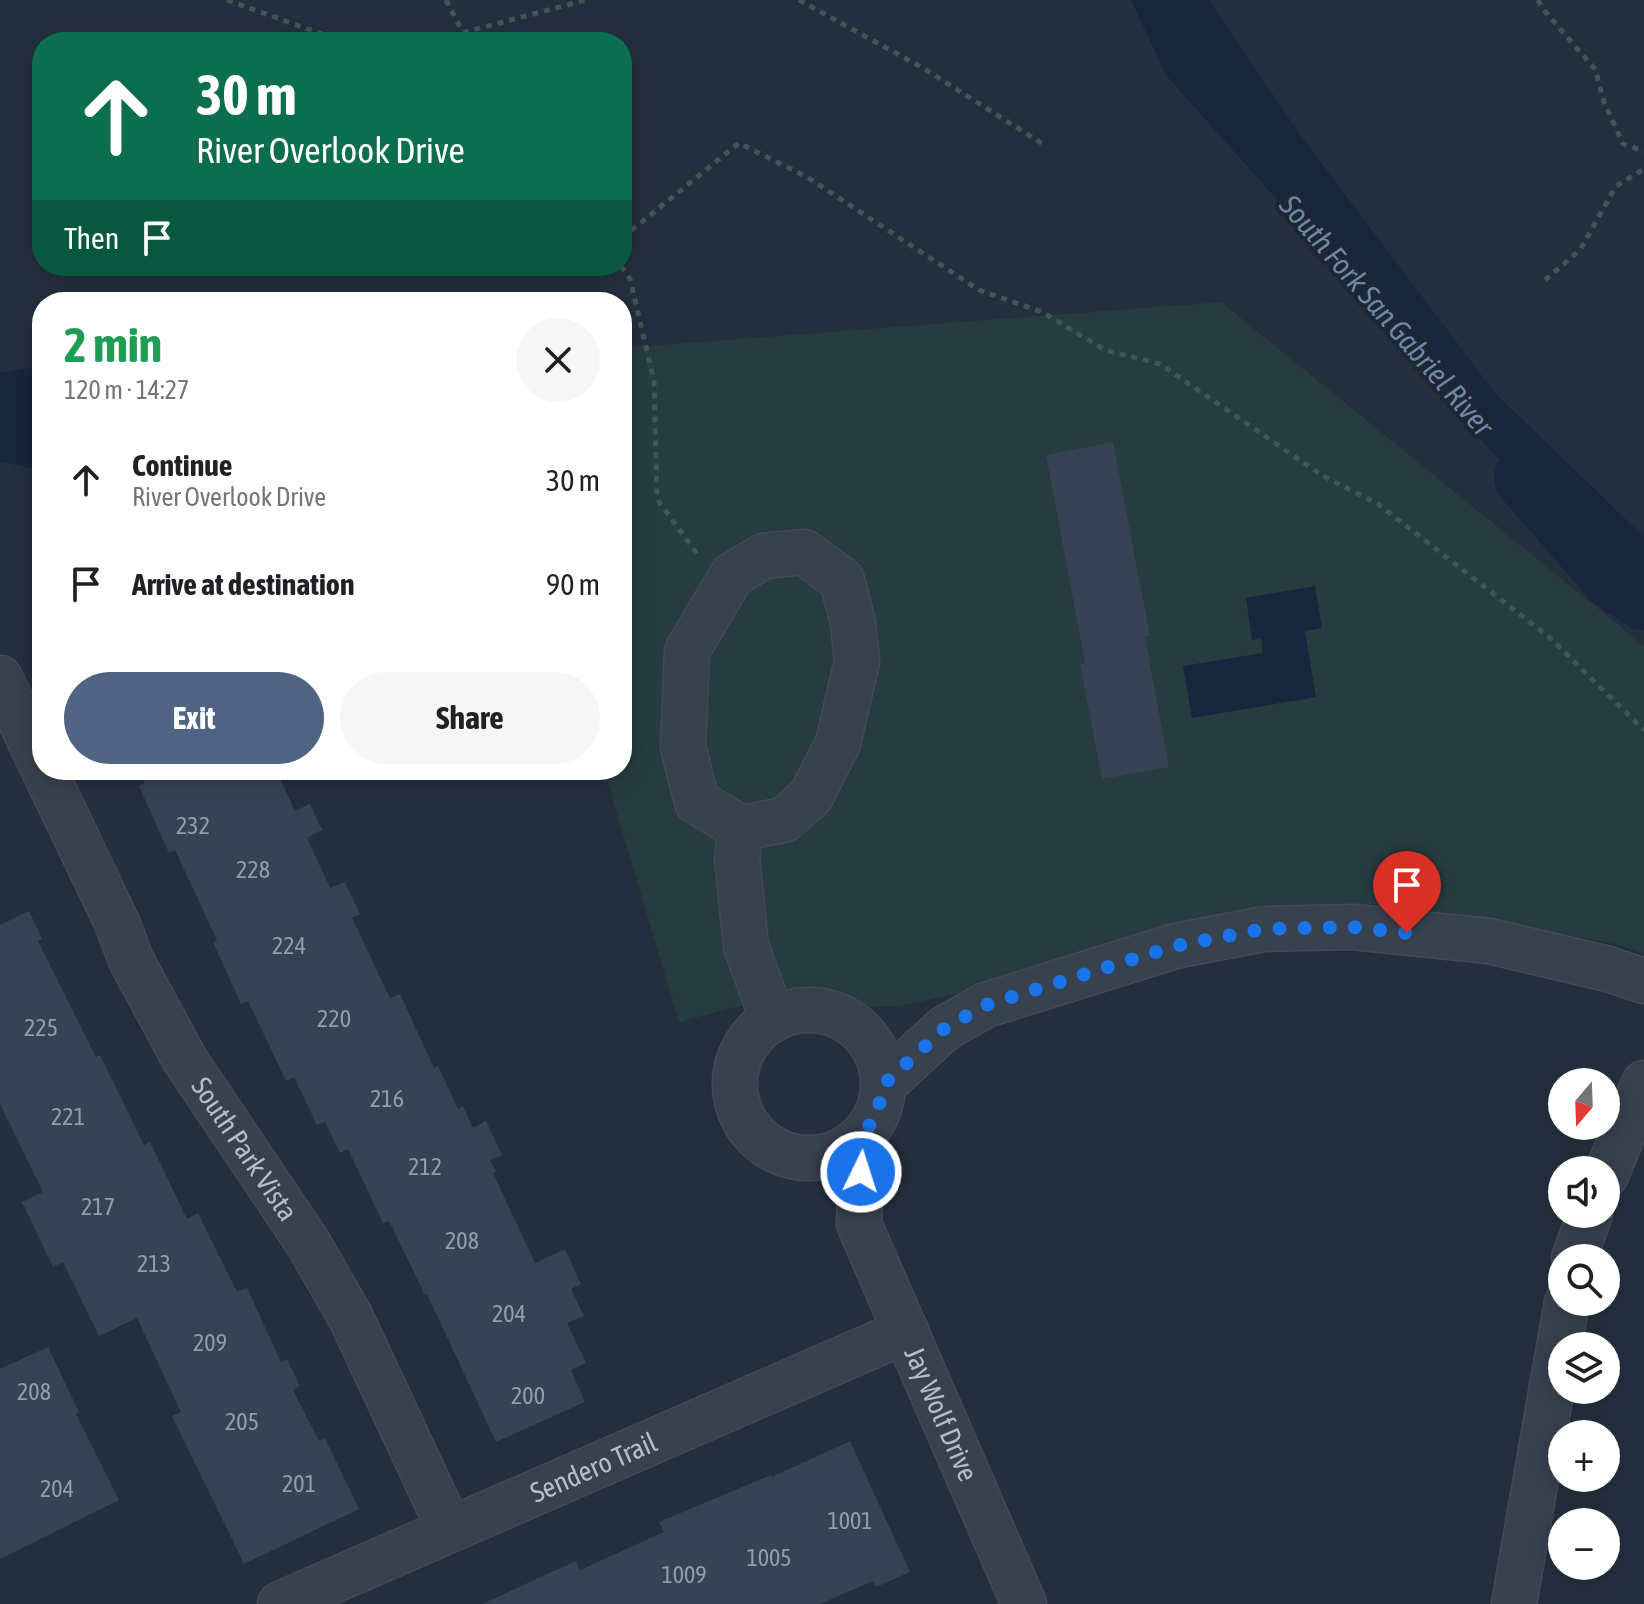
<!DOCTYPE html>
<html lang="en">
<head>
<meta charset="utf-8">
<style>
	body { margin:0; font-family:"Asap Condensed",sans-serif; background:#f6f6f6; color:#202124; height:100vh; display:flex; flex-direction:column; font-size:30px; white-space:nowrap }
	* { box-sizing:border-box; margin:0 }
	p { font-size:26px; color:#757577 }
	.icon { flex:none; width:44px; height:44px; fill:none; stroke:currentColor; stroke-width:2; stroke-linecap:round; stroke-linejoin:round }
	.map { position:relative; flex:1; overflow:hidden }
	.drawer { position:absolute; left:32px; top:292px; width:600px; height:488px; display:flex; flex-direction:column; background:#fff; border-radius:32px; box-shadow:0 4px 20px #0003 }
	.drawer>* { flex:none }
	.top-card { position:absolute; left:32px; top:32px; width:600px; height:244px; border-radius:32px; box-shadow:0 4px 20px #0003; background:#0b6e4f; color:#fff; overflow:hidden }
	.needle { width:52px; rotate:199deg }
	.tools { position:absolute; left:1548px; top:1068px; display:grid; gap:16px }
	.tools a { display:grid; place-items:center; width:72px; height:72px; border-radius:50%; background:#fff; box-shadow:0 4px 20px #0003; font-size:40px }
	.pin { position:absolute; display:grid; place-items:center; width:68px; height:68px; color:#fff; margin:-82px -34px; border-radius:50% 50% 50% 0; rotate:-45deg; box-shadow:0 0 8px #0007 }
	.pin .icon { rotate:45deg }
	.me { position:absolute; width:88px; margin:-44px; rotate:4deg; stroke-linejoin:round; filter:drop-shadow(0 0 6px #0008) }
	.turn { display:flex; align-items:center; gap:28px; height:168px; padding:0 32px; font-size:36px }
	.turn .icon { width:104px; height:104px; stroke-width:2.5 }
	.turn b { display:block; font-size:56px; line-height:68px }
	.then { display:flex; align-items:center; height:76px; padding:0 32px; background:#0003; gap:16px; font-size:30px }
	.round { display:grid; place-items:center; flex:none; width:84px; height:84px; border-radius:42px; background:#f6f6f6 }
	.overview { display:flex; align-items:center; justify-content:space-between; height:136px; padding:0 32px }
	h1 { font-size:48px; font-weight:700; line-height:60px; color:#1e9e55 }
	.button { display:flex; gap:16px; margin-top:auto; padding:16px 32px }
	.button a { flex:1; height:92px; border-radius:48px; background:#506383; color:#fff; font-size:32px; font-weight:700; line-height:92px; text-align:center }
	.button a+a { background:#f6f6f6; color:#202124 }
	ul { padding:0; list-style:none }
	li { display:flex; align-items:center; gap:24px; height:104px; padding:0 32px }
	li div { flex:1 }
	li b { display:block; font-size:30px }
	li em { font-style:normal }
	.map>svg:first-child { display:block }
	.green { fill:#263c3f }
	.water { fill:#17263c }
	.lines { fill:none; stroke-linecap:round; stroke-linejoin:round }
	.river { stroke:#17263c; stroke-width:66 }
	.building { fill:#364354 }
	.minor-casing { stroke:#414a57; stroke-width:47 }
	.path { stroke:#3f5557; stroke-width:5; stroke-dasharray:6 6; stroke-linecap:butt }
	.minor { stroke:#38414e; stroke-width:44 }
	.route { stroke:#1a73e8; stroke-width:14; stroke-dasharray:0 25.2 }
	.labels { text-anchor:middle; dominant-baseline:central; stroke-width:8; stroke-linejoin:round; paint-order:stroke }
	.number-label { font-size:24px; fill:#929caa }
	.street-label { font-size:28px; fill:#b4bcc9; stroke:#1d2633 }
	.water-label { font-size:30px; font-style:italic; fill:#6d86a8; stroke:#1d2633 }
</style>
</head>
<body>
<div class="map">
<svg width="1644" height="1604" viewBox="0 0 1644 1604">
	<rect width="100%" height="100%" fill="#242f3e"/>
	<polygon class="green" points="1221,302 1644,646 1644,954 1615,944 1450,914 1338,910 900,1006 850,1008 795,992 679,1022 604,770 622,770 622,348"/>
	<g class="water">
		<polygon points="1131,0 1209,0 1303,139 1495,393 1644,537 1644,600 1510,472 1423,375 1329,258 1166,75"/>
		<polygon points="42,366 42,470 0,462 0,373"/>
		<polygon points="1315,586 1322,628 1305,631 1316,697 1192,718 1183,666 1263,653 1261,638 1252,640 1246,598"/>
	</g>
	<g class="lines">
		<polyline class="river" points="1527,477 1614,577 1644,597"/>
	</g>
	<g class="building">
		<polygon points="1113,442 1150,636 1145,637 1169,767 1102,779 1080,664 1085,663 1046,455"/>
		<polygon points="139,770 276,770 295,811 310,804 322,830 307,838 330,888 345,882 360,914 352,918 390,998 400,994 434,1068 438,1066 458,1109 463,1106 473,1128 486,1121 502,1155 490,1160 496,1172 493,1173 535,1263 565,1249 581,1284 571,1289 584,1316 567,1323 586,1363 571,1370 585,1402 496,1442 427,1294 425,1295 389,1221 383,1223 348,1149 340,1153 325,1122 317,1125 294,1077 286,1081 248,1001 241,1004 213,942 217,940 175,850 169,853 139,786 145,783"/>
		<polygon points="29,911 42,939 38,941 96,1057 100,1055 144,1145 150,1142 187,1219 198,1213 237,1292 247,1288 281,1362 287,1359 300,1386 293,1390 319,1441 325,1438 359,1509 244,1564 172,1416 181,1412 137,1318 99,1336 63,1262 53,1267 22,1202 43,1192 0,1104 0,925"/>
		<polygon points="48,1347 79,1412 76,1414 119,1500 0,1559 0,1369"/>
		<polygon points="850,1441 910,1572 876,1587 873,1581 820,1604 482,1604 576,1561 580,1570 664,1532 659,1522 771,1475 772,1477"/>
	</g>
	<g class="lines">
		<g class="minor-casing">
			<g id="minor">
				<polygon points="804,552 842,580 853,623 857,661 838,743 811,796 784,820 741,828 697,802 683,747 687,651 732,575 764,556"/>
				<polyline points="0,678 42,766"/>
				<path id="s1" d="M 44,770 L 118,925 L 131,960 L 185,1060 L 308,1243 L 351,1318 L 449,1528"/>
				<polyline points="741,828 737,857 746,946 773,1020"/>
				<circle cx="809" cy="1084" r="74"/>
				<polyline points="883,1085 945,1028 986,1005 1175,946 1264,929 1353,927 1489,941 1608,969 1644,981"/>
				<path id="s2" d="M 858,1141 L 861,1172 L 859,1224 L 1024,1604"/>
				<polyline points="1606,1175 1644,1083"/>
				<polyline points="1574,1258 1590,1214"/>
				<path id="s3" d="M 280,1604 L 906,1331"/>
				<polyline points="1514,1604 1567,1302"/>
			</g>
		</g>
		<g class="path">
			<polyline points="227,0 344,42"/>
			<polyline points="446,0 468,42"/>
			<polyline points="799,0 923,68 1046,146"/>
			<polyline points="1538,0 1542,8 1595,69 1604,102 1623,144 1644,151"/>
			<polyline points="428,42 586,0"/>
			<polyline points="622,238 739,143 807,177 979,290 1042,312 1105,350 1160,364 1323,476 1378,504 1549,637 1644,730"/>
			<polyline points="621,266 630,279 654,381 657,499 697,554"/>
			<polyline points="1545,280 1580,250 1616,186 1644,169"/>
		</g>
		<use href="#minor" class="minor"/>
	</g>
	<g class="lines">
		<polyline class="route" points="861,1172 858,1141 877,1115 883,1085 945,1028 986,1005 1175,946 1264,929 1353,927 1407,933"/>
	</g>
	<g class="labels">
		<g class="number-label">
			<text x="193" y="825">232</text>
			<text x="253" y="869">228</text>
			<text x="289" y="945">224</text>
			<text x="334" y="1018">220</text>
			<text x="41" y="1027">225</text>
			<text x="387" y="1098">216</text>
			<text x="68" y="1116">221</text>
			<text x="425" y="1166">212</text>
			<text x="98" y="1206">217</text>
			<text x="462" y="1240">208</text>
			<text x="154" y="1263">213</text>
			<text x="509" y="1313">204</text>
			<text x="210" y="1342">209</text>
			<text x="34" y="1391">208</text>
			<text x="528" y="1395">200</text>
			<text x="242" y="1421">205</text>
			<text x="299" y="1483">201</text>
			<text x="57" y="1488">204</text>
			<text x="850" y="1520">1001</text>
			<text x="769" y="1557">1005</text>
			<text x="684" y="1574">1009</text>
		</g>
		<g class="street-label">
			<text stroke="none"><textPath href="#s1" startOffset="430">South Park Vista</textPath></text>
			<text stroke="none"><textPath href="#s2" startOffset="290">Jay Wolf Drive</textPath></text>
			<text stroke="none"><textPath href="#s3" startOffset="342">Sendero Trail</textPath></text>
		</g>
		<g class="water-label">
			<text transform="translate(1387 315) rotate(49)">South Fork San Gabriel River</text>
		</g>
	</g>
</svg>
<div class="tools">
<a><svg class="needle" viewBox="-14 -14 28 28"><path d="M0-13l5 13h-10z" fill="#e53935"/><path d="M0 13l5-13h-10z" fill="#757577"/></svg></a>
<a><svg class="icon" aria-label="sound" viewBox="0 0 24 24"><path d="M4 9h4l5-4v14l-5-4H4zM17 9q2 3 0 6"/></svg></a>
<a><svg class="icon" aria-label="search" viewBox="0 0 24 24"><circle cx="10" cy="10" r="6"/><path d="M15 15l6 6"/></svg></a>
<a><svg class="icon" aria-label="layers" viewBox="0 0 24 24"><path d="M12 4l9 5-9 5-9-5zM3 14l9 5 9-5"/></svg></a>
<a>+</a>
<a>−</a>
</div>
<div class="pin" style="left:1407px;top:933px;background:#d93025"><svg class="icon" aria-label="arrive" viewBox="0 0 24 24"><path d="M6 21V4h12l-3 4 3 4H6"/></svg></div>
<svg class="me" style="left:861px;top:1172px" viewBox="-20 -20 40 40"><circle r="17" fill="#1a73e8" stroke="#fff" stroke-width="3"/><path d="M0-11L8 9 0 5-8 9z" fill="#fff"/></svg>
<div class="top-card">
<div class="turn"><svg class="icon" aria-label="ahead" viewBox="0 0 24 24"><path d="M12 20V5M6 11l6-6 6 6"/></svg><div><b>30 m</b>River Overlook Drive</div></div>
<div class="then">Then<svg class="icon" aria-label="arrive" viewBox="0 0 24 24"><path d="M6 21V4h12l-3 4 3 4H6"/></svg></div>
</div>
<section class="drawer">
<div class="overview"><div><h1>2 min</h1><p>120 m · 14:27</p></div><a class="round"><svg class="icon" aria-label="close" viewBox="0 0 24 24"><path d="M6 6l12 12M18 6L6 18"/></svg></a></div>
<ul>
<li><svg class="icon" aria-label="ahead" viewBox="0 0 24 24"><path d="M12 20V5M6 11l6-6 6 6"/></svg><div><b>Continue</b><p>River Overlook Drive</p></div><em>30 m</em></li>
<li><svg class="icon" aria-label="arrive" viewBox="0 0 24 24"><path d="M6 21V4h12l-3 4 3 4H6"/></svg><div><b>Arrive at destination</b></div><em>90 m</em></li>
</ul>
<div class="button"><a>Exit</a><a>Share</a></div>
</section>
</div>
</body>
</html>
